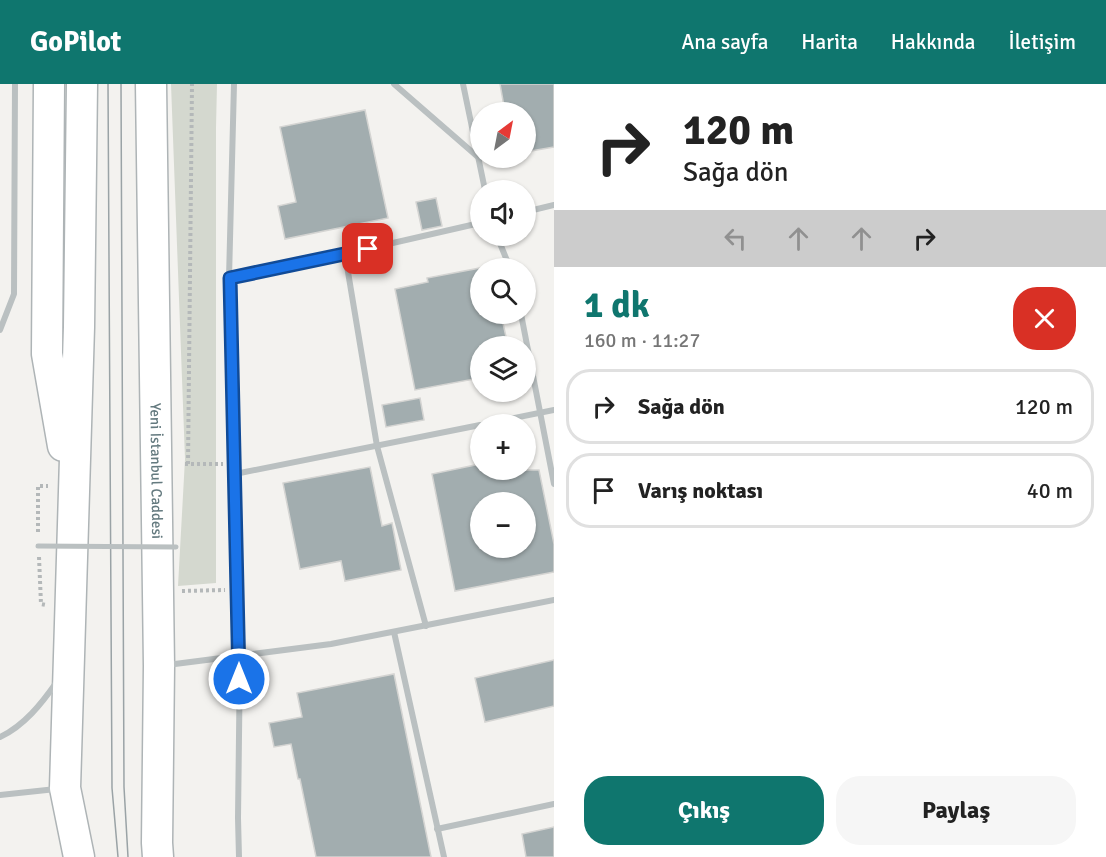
<!DOCTYPE html>
<html lang="tr">
<head>
<meta charset="utf-8">
<style>
	body { margin:0; font-family:Signika,sans-serif; background:#f6f6f6; color:#222; height:100vh; display:flex; flex-direction:column; font-size:22px; white-space:nowrap }
	* { box-sizing:border-box; margin:0 }
	p { font-size:20px; color:#767676 }
	.icon { flex:none; width:33px; height:33px; fill:none; stroke:currentColor; stroke-width:2; stroke-linecap:round; stroke-linejoin:round }
	.map { position:relative; flex:1; overflow:hidden }
	.details { display:flex; flex-direction:column; background:#fff; width:552px }
	.details>* { flex:none }
	.hud { background:#fff; color:#222; overflow:hidden }
	.needle { width:39px; rotate:32deg }
	.buttons { position:absolute; left:470px; top:18px; display:grid; gap:12px }
	.buttons a { display:grid; place-items:center; width:66px; height:66px; border-radius:50%; background:#fff; box-shadow:0 2px 4px #0004; font-size:30px }
	.pin { position:absolute; display:grid; place-items:center; width:51px; height:51px; color:#fff; margin:-26px; border-radius:12px; box-shadow:0 3px 9px #0006 }
	.me { position:absolute; width:66px; margin:-33px; rotate:0deg; stroke-linejoin:round; filter:drop-shadow(0 0 4px #0008) }
	.turn { display:flex; align-items:center; gap:21px; height:126px; padding:0 30px; font-size:27px }
	.turn .icon { width:78px; height:78px; stroke-width:2.5 }
	.turn b { display:block; font-size:42px; line-height:51px }
	.lanes { display:flex; align-items:center; height:57px; padding:0 30px; background:#0003; justify-content:center; gap:30px; direction:ltr }
	.lanes .off { opacity:.35 }
	.round { display:grid; place-items:center; flex:none; width:63px; height:63px; border-radius:24px; background:#f6f6f6 }
	.head { display:flex; align-items:center; justify-content:space-between; height:102px; padding:0 30px }
	h1 { font-size:36px; font-weight:700; line-height:45px; color:#0f766e }
	.action { display:flex; gap:12px; margin-top:auto; padding:12px 30px }
	.action a { flex:1; height:69px; border-radius:24px; background:#0f766e; color:#fff; font-size:24px; font-weight:700; line-height:69px; text-align:center }
	.action a+a { background:#f6f6f6; color:#222 }
	ul { padding:0; list-style:none }
	li { display:flex; align-items:center; gap:18px; height:75px; margin:0 12px 9px; padding:0 18px; border:3px solid #e0e0e0; border-radius:24px }
	li div { flex:1 }
	li b { display:block; font-size:22px }
	li em { font-style:normal }
	header { display:flex; align-items:center; gap:36px; box-sizing:border-box; height:84px; padding:0 30px; background:#0f766e; color:#fff }
	header strong { font-size:28px }
	nav { display:flex; gap:33px; margin-inline-start:auto; font-size:21px }
	main { display:flex; flex:1; min-height:0 }
	.map>svg:first-child { display:block }
	.green { fill:#d4d8cf }
	.building { fill:#a2adaf; stroke:#d4d4d2; stroke-width:1.5; fill-rule:evenodd }
	.lines { fill:none; stroke-linecap:round; stroke-linejoin:round }
	.primary-casing { stroke:#aeb4b6; stroke-width:33 }
	.path { stroke:#b4b8b9; stroke-width:4; stroke-dasharray:3 3; stroke-linecap:butt }
	.minor { stroke:#bac0c1; stroke-width:6 }
	.primary { stroke:#fff; stroke-width:30 }
	.tram { stroke:#9aa3a6; stroke-width:1.5 }
	.pedestrian-bridge { stroke:#bac0c1; stroke-width:5 }
	.route-casing { stroke:#114b97; stroke-width:15 }
	.route { stroke:#1a73e8; stroke-width:10 }
	.labels { text-anchor:middle; dominant-baseline:central; stroke-width:6; stroke-linejoin:round; paint-order:stroke }
	.street-label { font-size:15px; fill:#647a7f; stroke:#fff }
</style>
</head>
<body>
<header>
<strong>GoPilot</strong>
<nav><a>Ana sayfa</a><a>Harita</a><a>Hakkında</a><a>İletişim</a></nav>
</header>
<main>
<div class="map">
<svg width="554" height="773" viewBox="0 0 554 773">
	<rect width="100%" height="100%" fill="#f3f2ef"/>
	<polygon class="green" points="171,0 217,0 216,44 216,499 178,502 185,375"/>
	<g class="building">
		<polygon points="500,0 554,0 554,63 525,68 525,28 505,28"/>
		<polygon points="365,26 388,134 285,155 278,122 296,118 280,43"/>
		<polygon points="436,114 442,142 422,146 416,118"/>
		<polygon points="480,184 480,230 501,230 508,262 480,262 480,294 415,306 395,205 428,198 427,194"/>
		<polygon points="420,314 424,336 386,343 382,321"/>
		<path d="M 480,380 L 480,386 L 539,386 L 554,460 L 554,488 L 455,507 L 432,390 ZM 480,418 L 525,418 L 525,464 L 480,464 Z"/>
		<polygon points="370,383 382,442 392,439 401,486 345,497 341,477 300,485 283,399"/>
		<polygon points="554,576 554,622 485,638 475,594"/>
		<polygon points="394,590 431,773 316,773 300,695 298,695 291,660 274,663 269,639 302,633 297,609"/>
		<polygon points="554,743 554,773 526,773 522,750"/>
	</g>
	<g class="lines">
		<g class="primary-casing">
			<g id="primary">
				<polyline points="49,0 47,270 63,362"/>
				<path id="s1" d="M 151,0 L 159,582 L 157,759 L 158,773"/>
				<polyline points="79,773 65,704 79,243 82,0"/>
			</g>
		</g>
		<g class="path">
			<polyline points="185,380 223,380"/>
			<polyline points="188,380 192,0"/>
			<polyline points="38,448 38,402 48,402"/>
			<polyline points="39,473 41,520 46,521"/>
			<polyline points="182,507 225,506"/>
		</g>
		<g class="minor">
			<polyline points="234,0 229,194 345,170 480,139"/>
			<polyline points="394,0 478,73"/>
			<polyline points="463,0 485,106"/>
			<polyline points="525,128 554,121"/>
			<polyline points="497,152 510,184"/>
			<polyline points="345,170 377,362 426,542"/>
			<polyline points="229,194 240,571 238,734 239,773"/>
			<polyline points="521,230 554,400"/>
			<polyline points="0,246 14,210 15,0"/>
			<polyline points="484,340 554,326"/>
			<polyline points="235,390 480,341"/>
			<polyline points="394,548 444,773"/>
			<polyline points="167,581 331,560 554,516"/>
			<path d="M 0,653 C 24,642 42,619 56,599"/>
			<polyline points="0,711 56,705"/>
			<polyline points="437,745 554,720"/>
		</g>
		<use href="#primary" class="primary"/>
		<g class="tram">
			<polyline points="108,0 112,704 118,773"/>
			<polyline points="121,0 124,703 128,773"/>
		</g>
		<polyline class="pedestrian-bridge" points="38,462 176,463"/>
	</g>
	<g class="lines">
		<g class="route-casing">
			<polyline id="route" points="239,595 230,194 368,165"/>
		</g>
		<use href="#route" class="route"/>
	</g>
	<g class="labels">
		<g class="street-label">
			<text stroke="none"><textPath href="#s1" startOffset="387">Yeni İstanbul Caddesi</textPath></text>
		</g>
	</g>
</svg>
<div class="buttons">
<a><svg class="needle" viewBox="-14 -14 28 28"><path d="M0-13l5 13h-10z" fill="#e53935"/><path d="M0 13l5-13h-10z" fill="#767676"/></svg></a>
<a><svg class="icon" aria-label="sound" viewBox="0 0 24 24"><path d="M4 9h4l5-4v14l-5-4H4zM17 9q2 3 0 6"/></svg></a>
<a><svg class="icon" aria-label="search" viewBox="0 0 24 24"><circle cx="10" cy="10" r="6"/><path d="M15 15l6 6"/></svg></a>
<a><svg class="icon" aria-label="layers" viewBox="0 0 24 24"><path d="M12 4l9 5-9 5-9-5zM3 14l9 5 9-5"/></svg></a>
<a>+</a>
<a>−</a>
</div>
<div class="pin" style="left:368px;top:165px;background:#d93025"><svg class="icon" aria-label="arrive" viewBox="0 0 24 24"><path d="M6 21V4h12l-3 4 3 4H6"/></svg></div>
<svg class="me" style="left:239px;top:595px" viewBox="-20 -20 40 40"><circle r="17" fill="#1a73e8" stroke="#fff" stroke-width="3"/><path d="M0-11L8 9 0 5-8 9z" fill="#fff"/></svg>
</div>
<section class="details">
<div class="hud">
<div class="turn"><svg class="icon" aria-label="right" viewBox="0 0 24 24"><path d="M7 20v-9h11M14 6l5 5-5 5"/></svg><div><b>120 m</b>Sağa dön</div></div>
<div class="lanes"><svg class="icon off" aria-label="left" viewBox="0 0 24 24"><path d="M17 20v-9H6M10 6l-5 5 5 5"/></svg><svg class="icon off" aria-label="ahead" viewBox="0 0 24 24"><path d="M12 20V5M6 11l6-6 6 6"/></svg><svg class="icon off" aria-label="ahead" viewBox="0 0 24 24"><path d="M12 20V5M6 11l6-6 6 6"/></svg><svg class="icon" aria-label="right" viewBox="0 0 24 24"><path d="M7 20v-9h11M14 6l5 5-5 5"/></svg></div>
</div>
<div class="head"><div><h1>1 dk</h1><p>160 m · 11:27</p></div><a class="round" style="background:#d93025;color:#fff"><svg class="icon" aria-label="close" viewBox="0 0 24 24"><path d="M6 6l12 12M18 6L6 18"/></svg></a></div>
<ul>
<li><svg class="icon" aria-label="right" viewBox="0 0 24 24"><path d="M7 20v-9h11M14 6l5 5-5 5"/></svg><div><b>Sağa dön</b></div><em>120 m</em></li>
<li><svg class="icon" aria-label="arrive" viewBox="0 0 24 24"><path d="M6 21V4h12l-3 4 3 4H6"/></svg><div><b>Varış noktası</b></div><em>40 m</em></li>
</ul>
<div class="action"><a>Çıkış</a><a>Paylaş</a></div>
</section>
</main>
</body>
</html>
